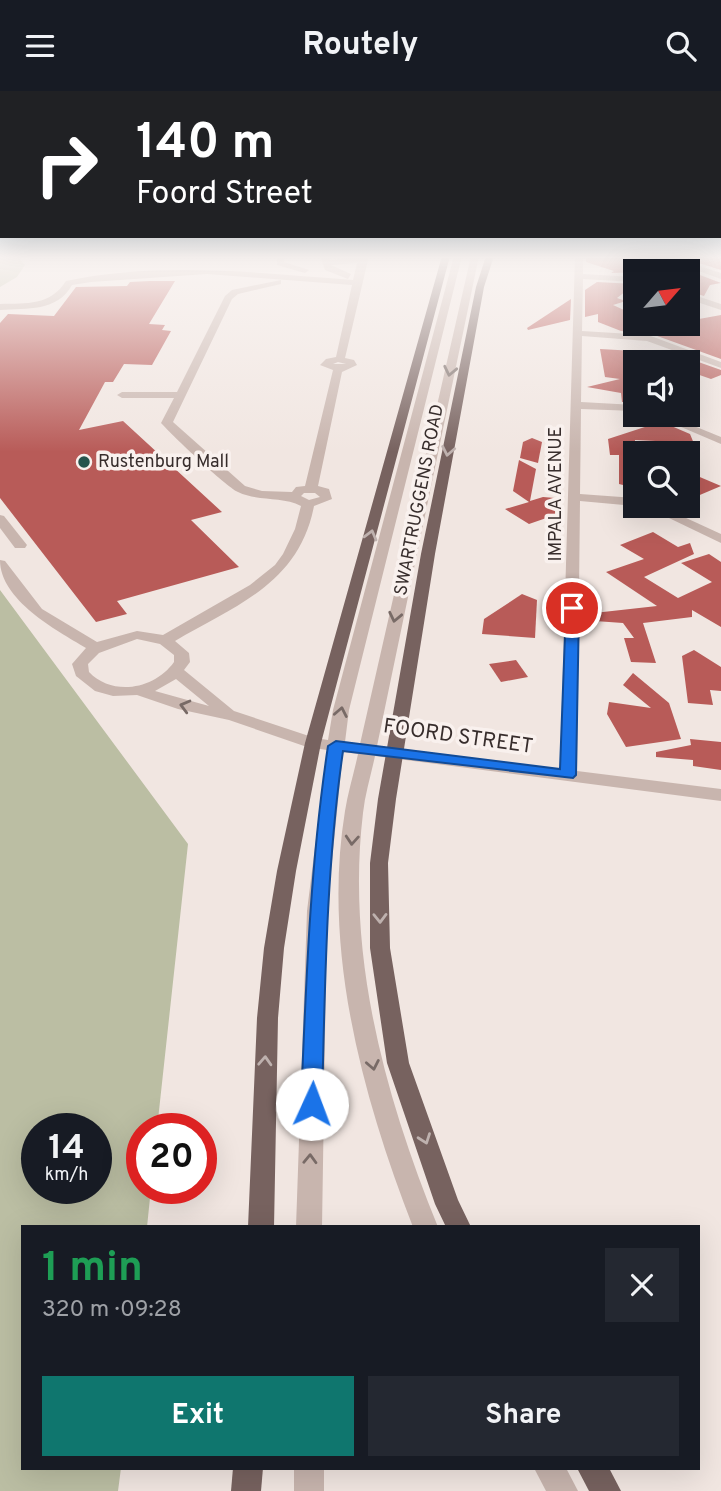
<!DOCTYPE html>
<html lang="en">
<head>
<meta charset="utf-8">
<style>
	body { margin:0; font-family:Overpass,sans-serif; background:#242831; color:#f1f3f6; height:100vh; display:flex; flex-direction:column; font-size:26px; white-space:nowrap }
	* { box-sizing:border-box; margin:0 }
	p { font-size:23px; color:#9ea1a6 }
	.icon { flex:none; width:38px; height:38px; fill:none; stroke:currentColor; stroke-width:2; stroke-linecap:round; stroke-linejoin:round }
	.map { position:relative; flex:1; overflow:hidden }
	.details { position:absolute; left:21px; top:1134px; width:679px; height:245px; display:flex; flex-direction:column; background:#171b24; border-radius:0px; box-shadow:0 7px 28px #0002 }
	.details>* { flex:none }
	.hud { position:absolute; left:0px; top:0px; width:721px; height:147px; box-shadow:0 7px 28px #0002; background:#202124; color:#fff; overflow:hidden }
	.needle { width:46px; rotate:62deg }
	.buttons { position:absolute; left:623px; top:168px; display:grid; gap:14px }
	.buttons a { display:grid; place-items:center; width:77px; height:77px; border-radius:0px; background:#171b24; box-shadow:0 7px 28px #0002; font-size:35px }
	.speed { position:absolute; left:21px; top:1022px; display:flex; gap:14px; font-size:35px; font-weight:700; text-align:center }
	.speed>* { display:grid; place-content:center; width:91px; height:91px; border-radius:50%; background:#171b24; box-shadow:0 7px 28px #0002; line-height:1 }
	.speed small { font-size:18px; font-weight:400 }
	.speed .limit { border:10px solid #d22; background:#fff; color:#111 }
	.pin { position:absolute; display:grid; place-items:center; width:60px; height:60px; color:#fff; margin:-30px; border:4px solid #fff; border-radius:50%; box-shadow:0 2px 7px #0007 }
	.me { position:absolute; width:77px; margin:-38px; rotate:2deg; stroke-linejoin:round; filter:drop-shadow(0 0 5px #0008) }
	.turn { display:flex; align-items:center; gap:24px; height:147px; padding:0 21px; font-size:32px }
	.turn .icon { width:91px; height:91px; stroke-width:2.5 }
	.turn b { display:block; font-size:49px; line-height:60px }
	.round { display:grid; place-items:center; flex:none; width:74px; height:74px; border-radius:0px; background:#242831 }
	.overview { display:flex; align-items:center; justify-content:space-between; height:119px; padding:0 21px }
	h1 { font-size:42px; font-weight:700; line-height:52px; color:#1e9e55 }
	.action { display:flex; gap:14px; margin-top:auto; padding:14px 21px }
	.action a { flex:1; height:80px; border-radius:0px; background:#0f766e; color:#fff; font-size:28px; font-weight:700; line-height:80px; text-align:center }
	.action a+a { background:#242831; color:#f1f3f6 }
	header { display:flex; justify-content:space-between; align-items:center; height:91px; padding:0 21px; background:#171b24; font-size:32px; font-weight:700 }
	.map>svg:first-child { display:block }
	.green { fill:#bbbea3; fill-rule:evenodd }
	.building { fill:#b85b58 }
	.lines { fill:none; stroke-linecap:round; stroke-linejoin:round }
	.minor { fill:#c8b5ae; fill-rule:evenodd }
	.major { fill:#77625f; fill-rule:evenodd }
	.oneway { stroke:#786a66 }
	.oneway2 { stroke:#beb1ae }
	.route { fill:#1a73e8; stroke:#114b97; stroke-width:2 }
	.poi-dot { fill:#26544d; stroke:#f9f1ee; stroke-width:2.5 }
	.labels { text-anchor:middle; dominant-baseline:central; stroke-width:7; stroke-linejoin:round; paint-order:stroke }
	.far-poi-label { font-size:18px; fill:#372d2c; stroke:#f9f1ee; text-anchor:start }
	.far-street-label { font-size:18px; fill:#372d2c; stroke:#f9f1ee }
	.street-label { font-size:21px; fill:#372d2c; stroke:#f9f1ee }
</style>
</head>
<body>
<header><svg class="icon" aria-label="menu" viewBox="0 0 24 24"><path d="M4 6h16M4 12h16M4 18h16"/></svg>Routely<svg class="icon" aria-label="search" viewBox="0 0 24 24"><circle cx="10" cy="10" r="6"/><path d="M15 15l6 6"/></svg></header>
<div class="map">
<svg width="721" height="1400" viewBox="0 0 721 1400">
	<rect width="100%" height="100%" fill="#f1e6e1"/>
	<g class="green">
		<polygon points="0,165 17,165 25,174 17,186 0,196"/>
		<path d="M 0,499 L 188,753 L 157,1038 L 142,1038 L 142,1097 L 151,1097 L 147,1136 L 23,1136 L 23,1377 L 121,1377 L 118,1400 L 0,1400 ZM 37,1038 L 96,1038 L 96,1097 L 37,1097 Z"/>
	</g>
	<g class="building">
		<polygon points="586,165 626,165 663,176 671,173 721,192 710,194 704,205 688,200 688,180 611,182 614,180 586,171"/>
		<polygon points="693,165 721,165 721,179 686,168"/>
		<polygon points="150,190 175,190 149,233 165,234 162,239 171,240 152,274 124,273 113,291 105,291 79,339 123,330 222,421 191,429 239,476 117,510 127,523 96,531 0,407 0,232 8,223 54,225 76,196 127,195 130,191"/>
		<polygon points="597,191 635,193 617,207 626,210 613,214 635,224 635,233 688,233 688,211 698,214 688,230 721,224 721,268 649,242 621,240 598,231 598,223 585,226 585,199"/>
		<polygon points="571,208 570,229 528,239 527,237"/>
		<polygon points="600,258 635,260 635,311 622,311 621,302 587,296 620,288 605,286"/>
		<polygon points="646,261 673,262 721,279 721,284 711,288 688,280 688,271 661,271 645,266"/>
		<polygon points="654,333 661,336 669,334 690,343 697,360 678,360 676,351 635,349 635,397 619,393 619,364 610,364 608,348"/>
		<polygon points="532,347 542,351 538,372 520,367 523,351"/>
		<polygon points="519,369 536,378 530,410 543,406 555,407 555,424 529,433 505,418 529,411 513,400"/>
		<polygon points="688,381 721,395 688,409"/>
		<polygon points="653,441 678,456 690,452 694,463 644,486 678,507 712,491 681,472 709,463 721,471 721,536 692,519 692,526 643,532 656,572 631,571 624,547 634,547 623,532 595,530 594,522 657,515 606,481 644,468 620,454"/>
		<polygon points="522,503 537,509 535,547 482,543 484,528"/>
		<polygon points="694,559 721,576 721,600 710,599 713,614 688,612 682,565"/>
		<polygon points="516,569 528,586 501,591 489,573"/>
		<polygon points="633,582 669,612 681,648 626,656 607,623 609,611 651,617 623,594"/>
		<polygon points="690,648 721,651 721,679 693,675 693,669 656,666 656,661 691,654"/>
	</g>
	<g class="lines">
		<g class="minor">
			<polygon points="277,165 285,165 284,171 309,179 305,182 277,174"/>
			<path d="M 320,165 L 328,165 L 330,169 L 367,165 L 368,169 L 345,267 L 354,269 L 357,274 L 342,281 L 318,395 L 329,398 L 332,408 L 314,415 C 299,493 236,514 175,550 L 189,562 L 190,571 L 184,579 L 234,620 L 315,647 L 328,649 L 333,619 L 454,165 L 462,165 L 349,619 L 345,651 L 360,653 L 471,165 L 479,165 L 377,655 L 560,678 L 575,165 L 583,165 L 583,183 L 635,186 L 635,191 L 583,188 L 582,240 L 648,244 L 721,271 L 721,277 L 647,250 L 582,245 L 581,311 L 635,314 L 635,320 L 581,318 L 580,403 L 635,407 L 635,415 L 580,410 L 577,680 L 721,698 L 721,710 L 375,665 C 371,684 365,703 363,722 C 346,864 385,1006 438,1136 L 413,1136 C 363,1007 322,860 345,720 C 348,701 354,682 358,663 L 343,661 L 327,820 L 322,1136 L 296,1136 L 307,820 L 327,659 L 307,656 L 229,629 L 178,618 L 137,604 L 113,605 L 95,600 L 76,585 L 72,573 L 86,557 C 56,539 0,509 0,469 L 5,470 L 42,518 L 97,551 L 137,540 L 163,544 L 250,494 L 275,474 L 283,463 L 295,438 L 301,415 C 282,405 259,411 238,401 C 225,395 173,345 161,332 L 174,307 L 122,307 L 117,304 L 122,301 L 177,301 L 225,205 L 232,199 L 281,189 L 281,193 L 238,203 L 232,208 L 173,331 L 245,395 L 262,400 L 292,401 L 296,396 L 305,395 L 333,279 L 320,274 L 326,268 L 336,266 L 352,194 L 207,183 L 91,191 L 72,194 C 57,221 27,217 0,219 L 0,213 C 27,212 50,215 66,190 C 160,170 258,182 353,189 L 357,172 L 331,174 L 351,183 L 348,188 L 325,179 ZM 338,271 L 346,273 L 333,273 ZM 304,402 L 315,402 L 320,406 L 309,409 L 301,405 ZM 137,548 L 160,553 L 174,564 L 174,571 C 155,598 113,606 89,581 L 88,573 L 99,562 ZM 176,588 L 209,615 L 155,600 Z"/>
			<polygon points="656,165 669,165 721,182 721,188"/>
			<polygon points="688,202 721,213 721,219 688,208"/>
			<polygon points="653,324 667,324 721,346 721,353"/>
			<polygon points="644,415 660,415 721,443 721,452"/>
			<polygon points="0,424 4,425 27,454 25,457 15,457 0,437"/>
			<rect x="294" y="1377" width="30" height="23"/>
			<polygon points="534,1377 566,1377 578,1400 546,1400"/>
		</g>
		<g class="major">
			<polygon points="442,165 450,165 321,652 296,780 284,857 278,927 274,1136 248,1136 257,927 264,857 277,780 305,652"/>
			<polygon points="486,165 494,165 484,196 435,463 396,708 388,772 390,857 409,972 458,1109 471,1136 446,1136 435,1113 387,972 370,857 370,772 378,708 421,463 476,196"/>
			<polygon points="233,1377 263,1377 261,1400 231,1400"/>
			<polygon points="577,1377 609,1377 621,1400 589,1400"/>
		</g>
	</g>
	<defs><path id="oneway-chevron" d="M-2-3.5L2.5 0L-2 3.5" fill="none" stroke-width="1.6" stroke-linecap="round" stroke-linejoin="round" transform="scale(1.75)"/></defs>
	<g class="oneway">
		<use href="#oneway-chevron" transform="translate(450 280) rotate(102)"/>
		<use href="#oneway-chevron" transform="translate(395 526) rotate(102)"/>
		<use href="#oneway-chevron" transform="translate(185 615) rotate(-165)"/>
		<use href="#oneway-chevron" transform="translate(341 621) rotate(-79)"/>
		<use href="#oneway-chevron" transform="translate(352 749) rotate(94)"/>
		<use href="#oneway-chevron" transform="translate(373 974) rotate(79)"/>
		<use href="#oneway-chevron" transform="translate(310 1068) rotate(-88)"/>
	</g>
	<g class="oneway2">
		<use href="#oneway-chevron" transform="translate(448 360) rotate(101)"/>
		<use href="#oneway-chevron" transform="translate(371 444) rotate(-75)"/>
		<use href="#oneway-chevron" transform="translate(380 827) rotate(89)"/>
		<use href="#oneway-chevron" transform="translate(265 970) rotate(-87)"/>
		<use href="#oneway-chevron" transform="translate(425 1048) rotate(70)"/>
	</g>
	<linearGradient id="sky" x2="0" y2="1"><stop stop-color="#80b0cd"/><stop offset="0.46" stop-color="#f9f4f2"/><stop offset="1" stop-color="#f9f4f2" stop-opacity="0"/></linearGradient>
	<rect width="721" height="361" fill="url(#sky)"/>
	<path class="route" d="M 572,513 L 579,517 L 576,684 L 573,687 L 343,660 C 326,778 325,895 322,1013 L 319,1019 L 312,1022 L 304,1019 L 301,1013 C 306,893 310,774 328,655 L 336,650 L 560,678 L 566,517 Z"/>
	<circle class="poi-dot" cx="84" cy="371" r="7"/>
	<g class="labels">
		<g class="far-poi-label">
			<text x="98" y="371">Rustenburg Mall</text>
		</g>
		<g class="far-street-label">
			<text transform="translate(556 403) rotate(-90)">IMPALA AVENUE</text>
			<text transform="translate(420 409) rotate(-79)">SWARTRUGGENS ROAD</text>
		</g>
		<g class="street-label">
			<text transform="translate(458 646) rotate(8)">FOORD STREET</text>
		</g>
	</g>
</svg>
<div class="buttons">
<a><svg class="needle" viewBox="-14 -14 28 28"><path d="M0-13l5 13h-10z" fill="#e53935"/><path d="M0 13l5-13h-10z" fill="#9ea1a6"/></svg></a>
<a><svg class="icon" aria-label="sound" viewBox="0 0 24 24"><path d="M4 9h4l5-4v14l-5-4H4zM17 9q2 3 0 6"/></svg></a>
<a><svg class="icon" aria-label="search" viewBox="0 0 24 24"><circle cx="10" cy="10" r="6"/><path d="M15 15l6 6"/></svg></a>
</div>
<div class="speed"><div>14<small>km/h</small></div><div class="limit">20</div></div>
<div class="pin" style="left:572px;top:517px;background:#d93025"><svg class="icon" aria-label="arrive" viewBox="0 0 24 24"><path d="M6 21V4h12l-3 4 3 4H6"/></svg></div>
<svg class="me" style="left:312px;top:1013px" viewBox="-20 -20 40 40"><circle r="19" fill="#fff"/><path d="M0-13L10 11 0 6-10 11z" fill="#1a73e8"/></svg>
<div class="hud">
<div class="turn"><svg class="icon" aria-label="right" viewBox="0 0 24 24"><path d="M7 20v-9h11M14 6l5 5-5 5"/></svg><div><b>140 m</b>Foord Street</div></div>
</div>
<section class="details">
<div class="overview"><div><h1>1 min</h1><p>320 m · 09:28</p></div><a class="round"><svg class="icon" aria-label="close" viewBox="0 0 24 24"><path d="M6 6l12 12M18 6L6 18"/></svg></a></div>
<div class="action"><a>Exit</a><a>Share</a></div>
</section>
</div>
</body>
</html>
